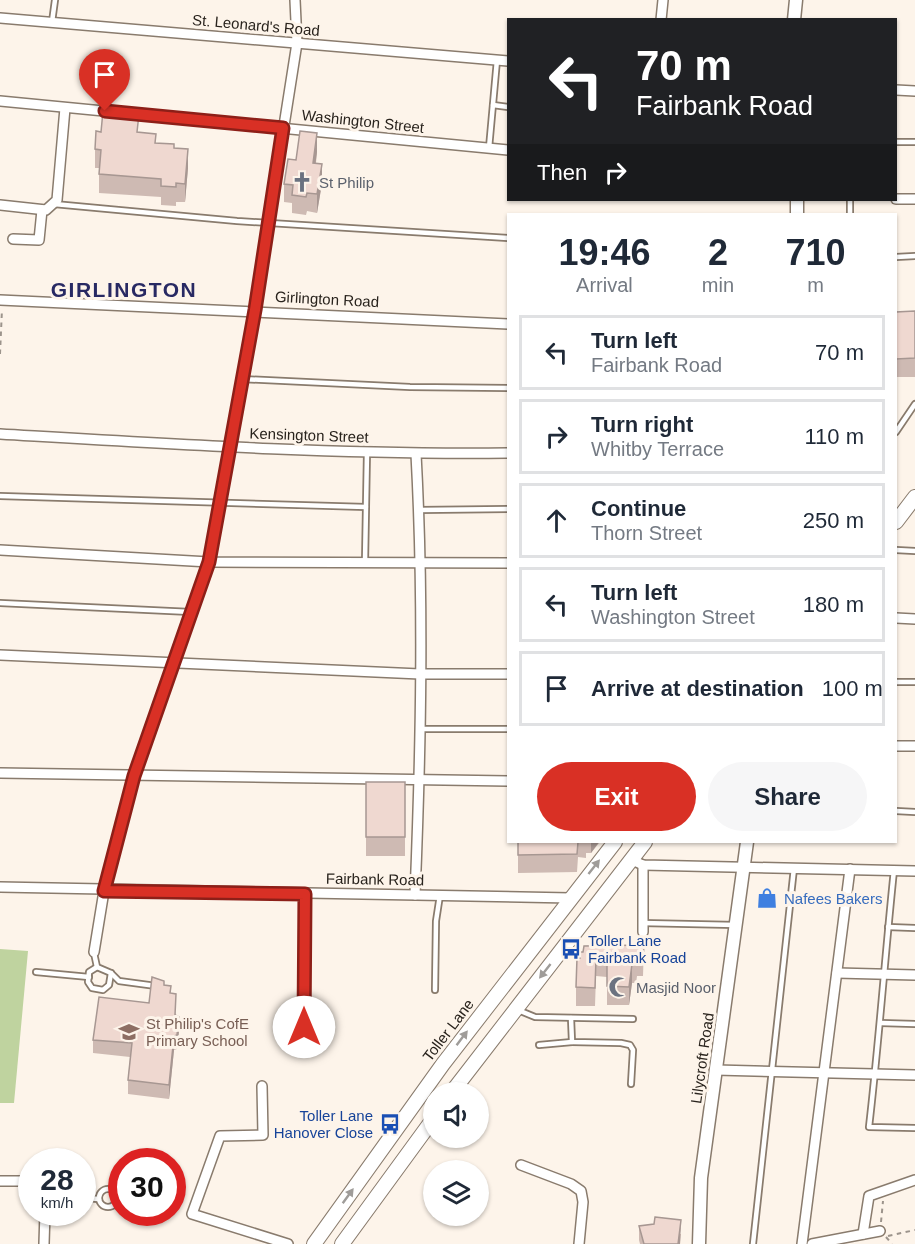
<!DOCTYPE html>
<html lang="en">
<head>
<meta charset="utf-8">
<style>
	body { margin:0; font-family:Arial,sans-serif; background:#f6f6f7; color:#1f2937; height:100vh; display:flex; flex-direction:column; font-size:22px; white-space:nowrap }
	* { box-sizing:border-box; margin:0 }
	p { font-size:20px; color:#747a83 }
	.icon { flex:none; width:33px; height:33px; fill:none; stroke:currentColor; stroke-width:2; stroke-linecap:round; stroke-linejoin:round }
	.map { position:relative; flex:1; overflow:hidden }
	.panel { position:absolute; left:507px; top:213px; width:390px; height:630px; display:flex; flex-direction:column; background:#fff; border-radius:0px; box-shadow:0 2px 4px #0004 }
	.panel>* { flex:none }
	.banner { position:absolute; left:507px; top:18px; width:390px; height:183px; border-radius:0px; box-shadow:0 2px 4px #0004; background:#202124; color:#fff; overflow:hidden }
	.buttons { position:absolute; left:423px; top:1082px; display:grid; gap:12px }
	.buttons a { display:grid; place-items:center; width:66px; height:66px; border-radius:50%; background:#fff; box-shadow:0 2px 4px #0004; font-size:30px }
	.speed { position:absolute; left:18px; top:1148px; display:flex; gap:12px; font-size:30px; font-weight:700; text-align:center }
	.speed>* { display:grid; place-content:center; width:78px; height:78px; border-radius:50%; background:#fff; box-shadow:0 2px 4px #0004; line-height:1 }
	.speed small { font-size:15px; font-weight:400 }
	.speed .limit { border:9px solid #d22; background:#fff; color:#111 }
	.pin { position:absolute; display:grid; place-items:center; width:51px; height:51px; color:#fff; margin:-62px -26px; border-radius:50% 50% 50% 0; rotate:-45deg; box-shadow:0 0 6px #0007 }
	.pin .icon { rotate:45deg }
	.me { position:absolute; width:66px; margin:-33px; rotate:0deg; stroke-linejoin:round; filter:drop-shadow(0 0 4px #0008) }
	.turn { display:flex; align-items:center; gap:21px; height:126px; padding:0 30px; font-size:27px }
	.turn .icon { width:78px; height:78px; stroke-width:2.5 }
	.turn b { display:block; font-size:42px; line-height:51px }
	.then { display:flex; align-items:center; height:57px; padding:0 30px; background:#0003; gap:12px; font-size:22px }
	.eta { display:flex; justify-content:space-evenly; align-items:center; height:102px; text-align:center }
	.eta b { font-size:36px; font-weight:800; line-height:42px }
	.action { display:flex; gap:12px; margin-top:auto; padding:12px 30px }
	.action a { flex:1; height:69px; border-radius:36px; background:#d93025; color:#fff; font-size:24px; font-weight:800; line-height:69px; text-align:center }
	.action a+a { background:#f6f6f7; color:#1f2937 }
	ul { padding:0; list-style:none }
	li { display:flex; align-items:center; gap:18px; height:75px; margin:0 12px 9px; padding:0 18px; border:3px solid #e0e1e3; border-radius:0px }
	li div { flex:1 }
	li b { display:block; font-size:22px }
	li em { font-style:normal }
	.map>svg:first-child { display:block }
	.green { fill:#bfd39f }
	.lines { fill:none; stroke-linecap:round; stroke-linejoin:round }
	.service-casing { stroke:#897b6d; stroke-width:8 }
	.minor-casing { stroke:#897b6d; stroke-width:12 }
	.tertiary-casing { stroke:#897b6d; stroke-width:15 }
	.secondary-casing { stroke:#897b6d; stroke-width:16 }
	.path { stroke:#9c948c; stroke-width:2; stroke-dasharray:4.5 4.5; stroke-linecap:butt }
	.service { stroke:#fff; stroke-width:4.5 }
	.minor { stroke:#fff; stroke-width:9 }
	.tertiary { stroke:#fff; stroke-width:12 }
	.secondary { stroke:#fff; stroke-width:14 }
	.wall { fill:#cebab3 }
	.shaded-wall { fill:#a79792 }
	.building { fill:#efd8d0; stroke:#a79792; stroke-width:1.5 }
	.oneway { fill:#9f9c99 }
	.route-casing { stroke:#8d1f18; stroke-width:15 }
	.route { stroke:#d93025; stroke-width:10 }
	.labels { text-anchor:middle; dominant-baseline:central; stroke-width:6; stroke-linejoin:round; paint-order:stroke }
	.street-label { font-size:15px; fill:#29231d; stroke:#fdf4ea }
	.worship-label { font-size:15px; fill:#5b616d; stroke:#fdf4ea; text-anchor:start }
	.shop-label { font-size:15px; fill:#366cbe; stroke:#fdf4ea; text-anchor:start }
	.transit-label { font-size:15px; fill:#164399; stroke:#fdf4ea; text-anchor:start }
	.education-label { font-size:15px; fill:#785e54; stroke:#fdf4ea; text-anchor:start }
	.district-label { font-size:21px; font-weight:bold; letter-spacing:1.5px; fill:#282963; stroke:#fdf4ea }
</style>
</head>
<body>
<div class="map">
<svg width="915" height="1244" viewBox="0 0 915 1244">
	<rect width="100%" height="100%" fill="#fdf4ea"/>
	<polygon class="green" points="0,949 28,951 14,1103 0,1103"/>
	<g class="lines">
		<g class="service-casing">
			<g id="service">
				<polyline points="52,22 55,0"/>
				<polyline points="493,105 508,107"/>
				<polyline points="896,142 915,142"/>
				<polyline points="489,148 497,60"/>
				<polyline points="850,200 850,214"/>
				<polyline points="54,204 237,221 508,238"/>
				<polyline points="896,257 915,256"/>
				<polyline points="241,379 410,387 508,388"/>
				<polyline points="896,432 915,404"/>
				<polyline points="0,496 366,507"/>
				<polyline points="419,510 508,509"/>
				<polyline points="896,550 915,551"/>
				<polyline points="365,562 367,452"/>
				<polyline points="0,603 191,612"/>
				<polyline points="896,682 915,682"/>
				<polyline points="421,729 508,729"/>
				<polyline points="896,811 915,812"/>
				<path d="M 894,870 C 885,956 879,1041 869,1127 L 915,1128"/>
				<polyline points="642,923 736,925"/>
				<polyline points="888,927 915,928"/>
				<polyline points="94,953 97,967 111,973 119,981 156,986"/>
				<polyline points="97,967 89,972 88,982 92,988 103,990 109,985 111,973"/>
				<polyline points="36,972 89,977"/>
				<polyline points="435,990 436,921 440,895"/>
				<polyline points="518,1010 535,1017 633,1019"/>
				<polyline points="571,1018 572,1042 621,1043 630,1045 633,1050 631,1084"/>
				<polyline points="881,1023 915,1024"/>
				<polyline points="539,1045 572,1042"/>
				<circle cx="108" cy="1198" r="9"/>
				<polyline points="82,1198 99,1199"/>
				<polyline points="753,1244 794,868"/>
			</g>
		</g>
		<g class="minor-casing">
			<g id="minor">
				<polyline points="0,18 508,61"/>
				<polyline points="661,20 663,0"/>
				<polyline points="896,90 915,91"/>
				<polyline points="0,101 508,150"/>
				<polyline points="896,199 915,199"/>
				<polyline points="0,205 46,210 57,200 65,108"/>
				<polyline points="13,239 39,240 42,210"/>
				<polyline points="0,300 508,324"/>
				<path d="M 0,434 C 169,444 339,455 508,453"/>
				<polyline points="0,550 209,562 508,563"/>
				<polyline points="896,618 915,619"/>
				<polyline points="0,655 420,674 508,674"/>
				<polyline points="896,746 915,746"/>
				<polyline points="0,773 508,781"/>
				<polyline points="632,860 643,865 915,871"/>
				<polyline points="643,865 643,932"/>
				<polyline points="0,887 570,898"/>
				<path d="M 415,895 C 421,748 424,601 416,454"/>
				<polyline points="94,952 104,891 134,776 209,562 255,310 297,43 295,0"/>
				<polyline points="837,973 915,975"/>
				<polyline points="304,1027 305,893"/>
				<polyline points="716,1070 915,1075"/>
				<polyline points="262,1086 263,1135 220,1136 192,1214 288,1244"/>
				<polyline points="521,1165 571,1184 581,1191 583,1202 579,1244"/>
				<polyline points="0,1181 32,1181"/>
				<polyline points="863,1234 869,1196 915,1180"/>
				<polyline points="44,1244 45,1212"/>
				<polyline points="802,1244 850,869"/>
				<polyline points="812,1244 880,1231"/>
			</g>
		</g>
		<g class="tertiary-casing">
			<g id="tertiary">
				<polyline points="794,20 796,0"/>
				<polyline points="797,200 797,214"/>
				<polyline points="699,1244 701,1178 747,842"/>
			</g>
		</g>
		<g class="secondary-casing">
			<g id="secondary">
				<polyline points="896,522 915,497"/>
				<polyline points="452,1092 645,842"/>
				<polyline points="314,1244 443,1064 615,842"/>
				<polyline points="342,1244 434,1118"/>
			</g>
		</g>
		<g class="path">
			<polyline points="0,354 2,309"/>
			<polyline points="881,1222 883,1201"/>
			<polyline points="888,1236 915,1230"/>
			<polyline points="886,1237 892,1244"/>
		</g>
		<use href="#service" class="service"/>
		<use href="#minor" class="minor"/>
		<use href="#tertiary" class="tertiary"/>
		<use href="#secondary" class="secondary"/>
	</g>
	<g class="wall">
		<polygon points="139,132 156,143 174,148 188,168 185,202 176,202 176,206 161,205 161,197 99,193 99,168 95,168 95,149"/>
		<polygon points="317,152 316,163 322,183 317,213 307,211 306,215 292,213 292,203 284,202 284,184 296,160"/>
		<polygon points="915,311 915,377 896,377 896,312"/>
		<rect x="366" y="782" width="39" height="74"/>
		<polygon points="518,842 599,842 599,843 591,853 586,853 586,858 578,857 577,872 518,873"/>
		<polygon points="644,945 643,976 637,976 636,983 632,983 629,1005 607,1005 607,977 596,976 595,1006 576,1006 576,987 580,958"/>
		<polygon points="164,985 171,993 179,1031 177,1049 174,1050 169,1099 128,1094 128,1080 130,1057 93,1053 93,1040 149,1003"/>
		<polygon points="639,1226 681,1234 680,1244 640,1244 639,1240"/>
	</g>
	<g class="shaded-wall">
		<polygon points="317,133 317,152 313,182 313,163"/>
		<polygon points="188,149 188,168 185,202 185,184"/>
		<polygon points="322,164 322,183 317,213 317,194"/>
		<polygon points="591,842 599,842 591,853"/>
		<polygon points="632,964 632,983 629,1005 629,987"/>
		<polygon points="179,1017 179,1031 177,1049 177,1035"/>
		<polygon points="174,1036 174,1050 169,1099 169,1085"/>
		<polygon points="681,1220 680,1244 678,1244"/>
	</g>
	<g class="building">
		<polygon points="103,111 139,114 137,132 156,134 155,143 174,144 174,148 188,149 185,184 176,183 176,187 161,186 161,179 99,174 101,150 95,149 96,131 101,132"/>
		<polygon points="300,131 317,133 313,163 322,164 317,194 307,193 306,197 292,195 293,185 284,184 288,159 296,160"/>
		<polygon points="915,311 915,358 896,359 896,312"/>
		<rect x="366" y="782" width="39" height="55"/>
		<polygon points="518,842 578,842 577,854 518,855"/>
		<polygon points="644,945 643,958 637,957 636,964 632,964 629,987 607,986 607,958 596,958 595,988 576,987 577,958 580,958 580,952 583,952 584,946"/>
		<polygon points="152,977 164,981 164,985 171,986 170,993 176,994 175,1015 179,1017 177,1035 174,1036 169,1085 128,1080 132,1043 93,1040 99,997 149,1003"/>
		<polygon points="655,1217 681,1220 678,1244 644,1244 639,1226 654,1224"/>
	</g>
	<defs><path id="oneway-solid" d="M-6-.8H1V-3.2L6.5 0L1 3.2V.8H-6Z" transform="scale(1.5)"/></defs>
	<g class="oneway">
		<use href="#oneway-solid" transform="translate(594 867) rotate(-52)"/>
		<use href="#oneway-solid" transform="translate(545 971) rotate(128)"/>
		<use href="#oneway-solid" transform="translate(462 1038) rotate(-53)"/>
		<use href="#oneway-solid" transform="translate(348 1196) rotate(-54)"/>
	</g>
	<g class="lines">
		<g class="route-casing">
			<polyline id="route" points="105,111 283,128 255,310 209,562 134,776 104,891 305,894 304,1027"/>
		</g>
		<use href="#route" class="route"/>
	</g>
	<defs>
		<g id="church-bare" transform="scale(1.62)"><path d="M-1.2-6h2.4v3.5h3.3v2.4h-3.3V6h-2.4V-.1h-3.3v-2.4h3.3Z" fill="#6b7280" stroke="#fdf4ea" stroke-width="2.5" paint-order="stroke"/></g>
		<g id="shop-bare" transform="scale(1.62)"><path d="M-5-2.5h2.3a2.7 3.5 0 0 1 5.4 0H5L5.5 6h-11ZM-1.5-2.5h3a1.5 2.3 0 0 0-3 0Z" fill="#3f7fe0" stroke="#fdf4ea" stroke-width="2.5" paint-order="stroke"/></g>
		<g id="bus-bare" transform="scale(1.62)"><path d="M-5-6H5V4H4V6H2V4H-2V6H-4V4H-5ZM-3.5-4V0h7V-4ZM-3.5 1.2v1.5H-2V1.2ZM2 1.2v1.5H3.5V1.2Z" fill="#1a4fb4" stroke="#fdf4ea" stroke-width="2.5" paint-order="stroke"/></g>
		<g id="mosque-bare" transform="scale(1.62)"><path d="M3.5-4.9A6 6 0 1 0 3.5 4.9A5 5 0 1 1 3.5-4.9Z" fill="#6b7280" stroke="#fdf4ea" stroke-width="2.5" paint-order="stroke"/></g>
		<g id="school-bare" transform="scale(1.62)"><path d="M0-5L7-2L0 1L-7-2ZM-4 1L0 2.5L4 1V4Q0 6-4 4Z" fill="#8d6e63" stroke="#fdf4ea" stroke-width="2.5" paint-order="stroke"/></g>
	</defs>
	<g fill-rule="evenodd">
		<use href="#church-bare" x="302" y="182"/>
		<use href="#shop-bare" x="767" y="898"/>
		<use href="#bus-bare" x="571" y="949"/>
		<use href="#mosque-bare" x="619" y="987"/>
		<use href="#school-bare" x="129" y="1032"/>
		<use href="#bus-bare" x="390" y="1124"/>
	</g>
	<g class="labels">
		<g class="street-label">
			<text transform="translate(256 25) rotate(5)">St. Leonard's Road</text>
			<text transform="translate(363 121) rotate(6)">Washington Street</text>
			<text transform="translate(327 299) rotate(3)">Girlington Road</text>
			<text transform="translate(309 435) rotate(2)">Kensington Street</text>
			<text transform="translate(375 879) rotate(1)">Fairbank Road</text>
			<text transform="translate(448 1030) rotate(-53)">Toller Lane</text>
			<text transform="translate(702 1058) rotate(-82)">Lilycroft Road</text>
		</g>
		<g class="worship-label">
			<text x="319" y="182">St Philip</text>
			<text x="636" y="987">Masjid Noor</text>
		</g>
		<g class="shop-label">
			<text x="784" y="898">Nafees Bakers</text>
		</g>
		<g class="transit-label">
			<text x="588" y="940">Toller Lane<tspan x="588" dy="17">Fairbank Road</tspan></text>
			<text x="373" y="1115" text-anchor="end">Toller Lane<tspan x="373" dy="17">Hanover Close</tspan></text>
		</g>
		<g class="education-label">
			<text x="146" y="1023">St Philip's CofE<tspan x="146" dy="17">Primary School</tspan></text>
		</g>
		<g class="district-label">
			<text x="124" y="289">GIRLINGTON</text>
		</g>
	</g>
</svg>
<div class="buttons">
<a><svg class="icon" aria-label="sound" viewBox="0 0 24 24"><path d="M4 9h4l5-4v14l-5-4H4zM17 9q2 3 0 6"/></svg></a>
<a><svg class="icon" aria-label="layers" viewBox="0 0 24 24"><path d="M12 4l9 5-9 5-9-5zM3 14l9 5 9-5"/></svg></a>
</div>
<div class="speed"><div>28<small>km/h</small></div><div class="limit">30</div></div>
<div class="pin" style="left:105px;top:111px;background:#d93025"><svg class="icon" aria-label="arrive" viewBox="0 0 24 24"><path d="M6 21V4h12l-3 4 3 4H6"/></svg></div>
<svg class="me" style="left:304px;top:1027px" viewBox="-20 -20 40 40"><circle r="19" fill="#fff"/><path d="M0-13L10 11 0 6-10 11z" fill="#d93025"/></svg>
<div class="banner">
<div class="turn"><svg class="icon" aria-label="left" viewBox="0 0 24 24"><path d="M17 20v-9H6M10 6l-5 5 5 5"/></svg><div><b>70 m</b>Fairbank Road</div></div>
<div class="then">Then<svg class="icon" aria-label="right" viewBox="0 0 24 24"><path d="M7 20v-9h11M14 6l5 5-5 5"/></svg></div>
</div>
<section class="panel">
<div class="eta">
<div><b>19:46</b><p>Arrival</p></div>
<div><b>2</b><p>min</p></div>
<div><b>710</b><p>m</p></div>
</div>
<ul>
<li><svg class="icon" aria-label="left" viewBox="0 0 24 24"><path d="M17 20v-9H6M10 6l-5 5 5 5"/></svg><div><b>Turn left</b><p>Fairbank Road</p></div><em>70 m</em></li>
<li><svg class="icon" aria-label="right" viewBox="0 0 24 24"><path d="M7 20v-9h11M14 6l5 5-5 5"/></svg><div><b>Turn right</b><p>Whitby Terrace</p></div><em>110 m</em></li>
<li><svg class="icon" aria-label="ahead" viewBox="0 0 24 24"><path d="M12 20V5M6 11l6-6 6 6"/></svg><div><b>Continue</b><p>Thorn Street</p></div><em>250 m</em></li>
<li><svg class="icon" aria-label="left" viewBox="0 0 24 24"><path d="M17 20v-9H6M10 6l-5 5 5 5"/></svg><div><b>Turn left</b><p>Washington Street</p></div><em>180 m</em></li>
<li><svg class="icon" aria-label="arrive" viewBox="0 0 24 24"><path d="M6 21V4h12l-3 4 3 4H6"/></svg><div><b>Arrive at destination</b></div><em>100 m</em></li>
</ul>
<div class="action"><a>Exit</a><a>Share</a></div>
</section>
</div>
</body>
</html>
